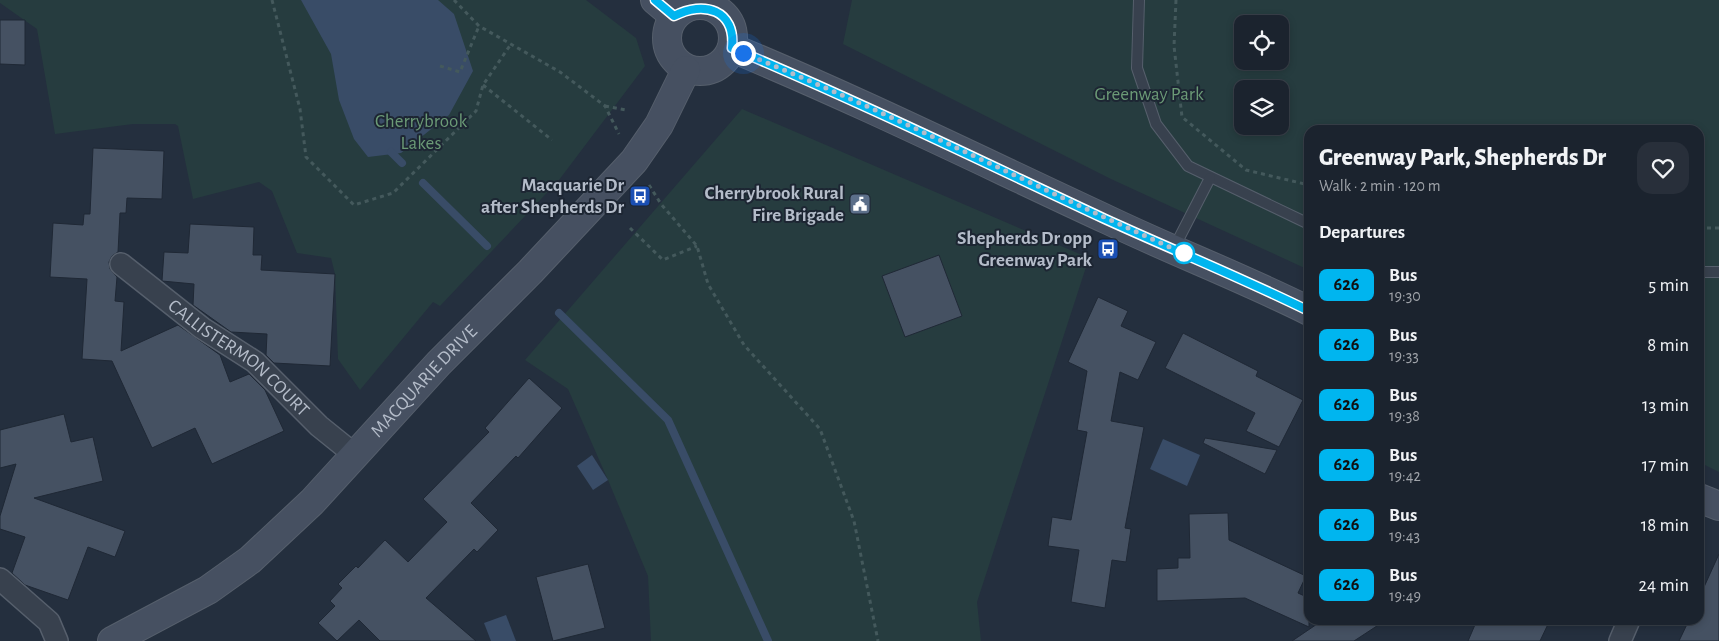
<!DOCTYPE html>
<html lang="en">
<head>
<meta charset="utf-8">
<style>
  :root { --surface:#1b232e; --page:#282f3a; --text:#f1f3f6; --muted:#a0a4aa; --line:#39404a }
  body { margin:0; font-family:"Alegreya Sans",sans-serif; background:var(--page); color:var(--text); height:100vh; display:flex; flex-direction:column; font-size:19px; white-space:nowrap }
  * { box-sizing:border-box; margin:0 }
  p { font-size:16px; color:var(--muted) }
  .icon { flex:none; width:28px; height:28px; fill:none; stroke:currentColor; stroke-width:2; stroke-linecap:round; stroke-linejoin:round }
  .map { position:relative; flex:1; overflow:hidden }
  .details { position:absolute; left:1304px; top:125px; width:400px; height:500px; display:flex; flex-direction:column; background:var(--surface); border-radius:15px; box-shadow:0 2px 8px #0003,0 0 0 1px var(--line) }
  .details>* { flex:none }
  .badge { padding:0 10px; border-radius:8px; font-size:18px; line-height:32px }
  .tools { position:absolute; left:1234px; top:15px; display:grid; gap:10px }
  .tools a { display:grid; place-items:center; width:55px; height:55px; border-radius:10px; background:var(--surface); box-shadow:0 2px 8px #0003,0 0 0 1px var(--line); font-size:25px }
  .you { position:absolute; width:25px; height:25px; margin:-12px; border:4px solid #fff; border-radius:50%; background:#1a73e8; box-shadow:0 0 0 8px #1a73e833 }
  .map>.badge { position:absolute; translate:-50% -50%; box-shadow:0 0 0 2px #fff }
  h2 { padding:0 15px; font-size:19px; line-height:45px }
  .round { display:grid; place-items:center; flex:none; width:52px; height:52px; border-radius:15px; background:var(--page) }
  .overview { display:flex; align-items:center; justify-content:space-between; height:85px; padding:0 15px }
  h1 { font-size:24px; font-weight:800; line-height:38px }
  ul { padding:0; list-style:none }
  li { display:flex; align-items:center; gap:15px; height:60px; padding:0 15px }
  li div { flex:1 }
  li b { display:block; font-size:19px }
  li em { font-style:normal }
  li .badge { min-width:55px; font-weight:700; text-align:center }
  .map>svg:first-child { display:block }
  .green { fill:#263c3f; fill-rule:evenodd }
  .water { fill:#394c67 }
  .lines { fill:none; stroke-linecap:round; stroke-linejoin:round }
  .stream { stroke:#394c67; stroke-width:8 }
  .building { fill:#455162; stroke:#1f2835 }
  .service-casing { stroke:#565f6c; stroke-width:12 }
  .minor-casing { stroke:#565f6c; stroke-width:24 }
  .secondary-casing { stroke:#565f6c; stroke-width:30 }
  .path { stroke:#44595c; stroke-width:3; stroke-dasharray:4 4; stroke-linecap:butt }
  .service { stroke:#38414e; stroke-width:10 }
  .minor { stroke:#38414e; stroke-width:21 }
  .secondary { stroke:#465061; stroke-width:28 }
  .line-casing { stroke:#fff; stroke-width:11 }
  .line { stroke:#00b5ef; stroke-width:8 }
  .walk { stroke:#b4bcc9; stroke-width:5; stroke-dasharray:0 9 }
  .stop-dot { fill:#fff; stroke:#00b5ef; stroke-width:2.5 }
  .labels { text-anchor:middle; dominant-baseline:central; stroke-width:4; stroke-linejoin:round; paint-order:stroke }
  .park-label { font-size:19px; fill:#6b9a76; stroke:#1d2633 }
  .poi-label { font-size:19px; font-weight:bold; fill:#b4bcc9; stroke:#1d2633; text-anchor:end }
  .street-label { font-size:19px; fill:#b4bcc9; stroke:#1d2633 }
</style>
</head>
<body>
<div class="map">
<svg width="1719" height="641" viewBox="0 0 1719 641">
  <rect width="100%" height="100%" fill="#242f3e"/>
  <!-- green -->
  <g class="green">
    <polygon points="0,0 586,0 636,38 645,66 559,180 440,306 433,302 360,390 338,359 335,274 331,258 297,253 272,191 259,182 193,199 178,126 175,124 133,124 55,134 37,29 0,3"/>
    <path d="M 852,0 L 1719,0 L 1719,472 L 1699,462 L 1699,130 L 1309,130 L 1309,270 L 1111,179 L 843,44 ZM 1242,24 L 1280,24 L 1280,61 L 1242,61 ZM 1242,89 L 1280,89 L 1280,126 L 1242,126 Z"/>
    <polygon points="742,109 1089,258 977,602 981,641 651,641 648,576 608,480 568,389 525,360"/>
  </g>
  <!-- water -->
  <g class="water">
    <polygon points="301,0 438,0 454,14 473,71 449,115 401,153 368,157 354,139 339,100 331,54"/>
    <polygon points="1163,439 1200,455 1187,486 1150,469"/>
    <polygon points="592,455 608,480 593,490 577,466"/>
    <polygon points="506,615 516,641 491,641 484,623"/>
  </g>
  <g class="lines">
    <!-- stream -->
    <g class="stream">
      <polyline points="391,152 402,163"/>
      <polyline points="423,183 487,246"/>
      <polyline points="559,313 668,420 768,641"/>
    </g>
  </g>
  <!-- building -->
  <g class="building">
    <polygon points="0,20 25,20 25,65 0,64"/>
    <polygon points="93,148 164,151 162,199 127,198 126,213 120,213 118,252 112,256 109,262 110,269 117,277 115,301 124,302 121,351 178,325 220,355 230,382 249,374 265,390 284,431 212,464 195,428 152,448 112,361 82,359 87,279 50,277 53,223 83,225 84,214 90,214"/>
    <polygon points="190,224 254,227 253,255 262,255 261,270 335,274 330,366 274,363 266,355 267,334 231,332 193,305 194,284 162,281 164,252 188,253"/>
    <polygon points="939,255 962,316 905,337 882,276"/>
    <polygon points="1098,297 1128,311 1121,326 1156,342 1138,380 1120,372 1111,421 1144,427 1125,528 1131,529 1126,562 1112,560 1105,608 1071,602 1079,550 1048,546 1052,517 1071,520 1087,432 1077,430 1087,371 1068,362"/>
    <polygon points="1183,333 1258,371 1256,376 1303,400 1279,447 1246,431 1255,413 1165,368"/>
    <polygon points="529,378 562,408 518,458 516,456 471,503 498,530 477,552 474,549 426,598 476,641 380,641 359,620 337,641 318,623 335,606 330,601 342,588 338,584 356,566 358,568 385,540 408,562 447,522 423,499 489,432 485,428"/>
    <polygon points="64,414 71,442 93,437 103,481 34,498 125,531 115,557 88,547 68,600 25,585 12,573 25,537 0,529 0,516 16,464 0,468 0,430"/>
    <polygon points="1205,438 1277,450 1265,474 1203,443"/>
    <polygon points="1228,513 1229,540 1306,576 1298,593 1309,598 1309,627 1245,598 1157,601 1157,569 1178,568 1178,558 1190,558 1189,514"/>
    <polygon points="1719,554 1719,641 1679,641 1689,620 1699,620 1699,598"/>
    <polygon points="588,564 605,628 553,641 536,577"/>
    <polygon points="1323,620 1386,620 1354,641 1292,641"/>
    <polygon points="1477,620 1550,620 1540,641 1468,641"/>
  </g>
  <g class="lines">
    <!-- service casing -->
    <g class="service-casing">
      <g id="service">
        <polyline points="1139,0 1137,68 1156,124 1188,166 1309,224"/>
        <polyline points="1174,248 1210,178"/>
        <polyline points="1699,272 1719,272"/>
      </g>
    </g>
    <!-- minor casing -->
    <g class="minor-casing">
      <g id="minor">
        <path id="s1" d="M 121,264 L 202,328 L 255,362 L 319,426 L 355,455"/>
        <polyline points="0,579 49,622 57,641"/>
        <polyline points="1620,641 1629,620"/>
      </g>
    </g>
    <!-- secondary casing -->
    <g class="secondary-casing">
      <g id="secondary">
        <polyline points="655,0 674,16"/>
        <circle cx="700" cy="38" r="33"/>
        <path d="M 732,48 C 860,101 983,162 1108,220 C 1175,252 1243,278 1309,311"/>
        <polyline points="1699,498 1719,506"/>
        <path id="s2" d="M 112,641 L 208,590 L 250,560 L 312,502 L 439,363 L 530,272 L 634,161 L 659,125 L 686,70"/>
      </g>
    </g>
    <!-- path -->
    <g class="path">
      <polyline points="272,0 300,109 306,157 354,205 393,193 476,111 483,85 511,44"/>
      <polyline points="454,0 479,26 560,72 605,106 619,134"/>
      <polyline points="1176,0 1174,46 1182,117 1246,170 1309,185"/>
      <polyline points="440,66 460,72 479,26"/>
      <polyline points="483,85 552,140"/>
      <polyline points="605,106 626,110"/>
      <polyline points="649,185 661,204 697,246 708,284 744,345 820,429 854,521 878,641"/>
      <polyline points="630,228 663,260 697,246"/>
      <polyline points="1699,228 1719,228"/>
    </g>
    <!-- service -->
    <use href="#service" class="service"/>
    <!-- minor -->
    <use href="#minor" class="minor"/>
    <!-- secondary -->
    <use href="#secondary" class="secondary"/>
  </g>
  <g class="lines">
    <!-- line casing -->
    <g class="line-casing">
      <path id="line" d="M 655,0 L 674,16 C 704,0 736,10 732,48 C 858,101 981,161 1105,219 C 1173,250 1242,278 1309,311"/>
    </g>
    <!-- line -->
    <use href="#line" class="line"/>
    <!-- walk -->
    <path class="walk" d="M 743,53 C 894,114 1040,190 1190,256 L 1184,253"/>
  </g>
  <!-- icons -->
  <defs>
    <g id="bus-square" transform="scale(1.125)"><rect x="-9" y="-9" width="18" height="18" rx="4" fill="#1a4fb4" stroke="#1d2633"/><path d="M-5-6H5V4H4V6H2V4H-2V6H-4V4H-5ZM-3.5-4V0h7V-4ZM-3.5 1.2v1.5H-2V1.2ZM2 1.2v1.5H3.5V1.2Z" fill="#fff"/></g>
    <g id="civic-square" transform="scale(1.125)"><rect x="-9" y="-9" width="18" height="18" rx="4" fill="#5c6f8a" stroke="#1d2633"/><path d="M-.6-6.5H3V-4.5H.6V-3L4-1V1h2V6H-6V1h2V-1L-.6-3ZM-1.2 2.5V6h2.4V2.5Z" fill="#fff"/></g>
  </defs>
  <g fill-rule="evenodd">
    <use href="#bus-square" x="640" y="196"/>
    <use href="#civic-square" x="860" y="204"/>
    <use href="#bus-square" x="1108" y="249"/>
  </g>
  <!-- markers -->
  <circle class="stop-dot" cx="1184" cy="253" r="10"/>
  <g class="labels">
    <!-- park labels -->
    <g class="park-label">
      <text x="1149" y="94">Greenway Park</text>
      <text x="421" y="121">Cherrybrook<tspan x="421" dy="22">Lakes</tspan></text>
    </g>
    <!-- poi labels -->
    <g class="poi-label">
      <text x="624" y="185">Macquarie Dr<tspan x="624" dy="22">after Shepherds Dr</tspan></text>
      <text x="844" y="193">Cherrybrook Rural<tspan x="844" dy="22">Fire Brigade</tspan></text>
      <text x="1092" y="238">Shepherds Dr opp<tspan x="1092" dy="22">Greenway Park</tspan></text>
    </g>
    <!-- street labels -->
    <g class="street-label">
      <text stroke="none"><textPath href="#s1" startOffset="151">CALLISTERMON COURT</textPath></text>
      <text stroke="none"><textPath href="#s2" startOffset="410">MACQUARIE DRIVE</textPath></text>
    </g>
  </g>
</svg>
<div class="tools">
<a><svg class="icon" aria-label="locate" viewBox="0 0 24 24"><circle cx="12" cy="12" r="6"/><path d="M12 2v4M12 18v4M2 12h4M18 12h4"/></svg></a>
<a><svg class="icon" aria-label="layers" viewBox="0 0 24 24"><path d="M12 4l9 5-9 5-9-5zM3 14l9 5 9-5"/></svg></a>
</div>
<div class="you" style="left:743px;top:53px"></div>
<section class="details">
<div class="overview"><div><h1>Greenway Park, Shepherds Dr</h1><p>Walk · 2 min · 120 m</p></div><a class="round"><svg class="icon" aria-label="heart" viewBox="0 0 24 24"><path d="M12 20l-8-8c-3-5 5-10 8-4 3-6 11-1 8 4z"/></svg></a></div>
<h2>Departures</h2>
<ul>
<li><span class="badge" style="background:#00b5ef;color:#111">626</span><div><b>Bus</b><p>19:30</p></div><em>5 min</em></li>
<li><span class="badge" style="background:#00b5ef;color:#111">626</span><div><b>Bus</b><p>19:33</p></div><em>8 min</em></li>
<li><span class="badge" style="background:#00b5ef;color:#111">626</span><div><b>Bus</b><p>19:38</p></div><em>13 min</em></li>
<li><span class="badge" style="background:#00b5ef;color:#111">626</span><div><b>Bus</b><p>19:42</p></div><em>17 min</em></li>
<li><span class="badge" style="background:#00b5ef;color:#111">626</span><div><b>Bus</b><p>19:43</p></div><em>18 min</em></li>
<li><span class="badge" style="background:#00b5ef;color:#111">626</span><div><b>Bus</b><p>19:49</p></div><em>24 min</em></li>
</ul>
</section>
</div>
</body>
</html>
